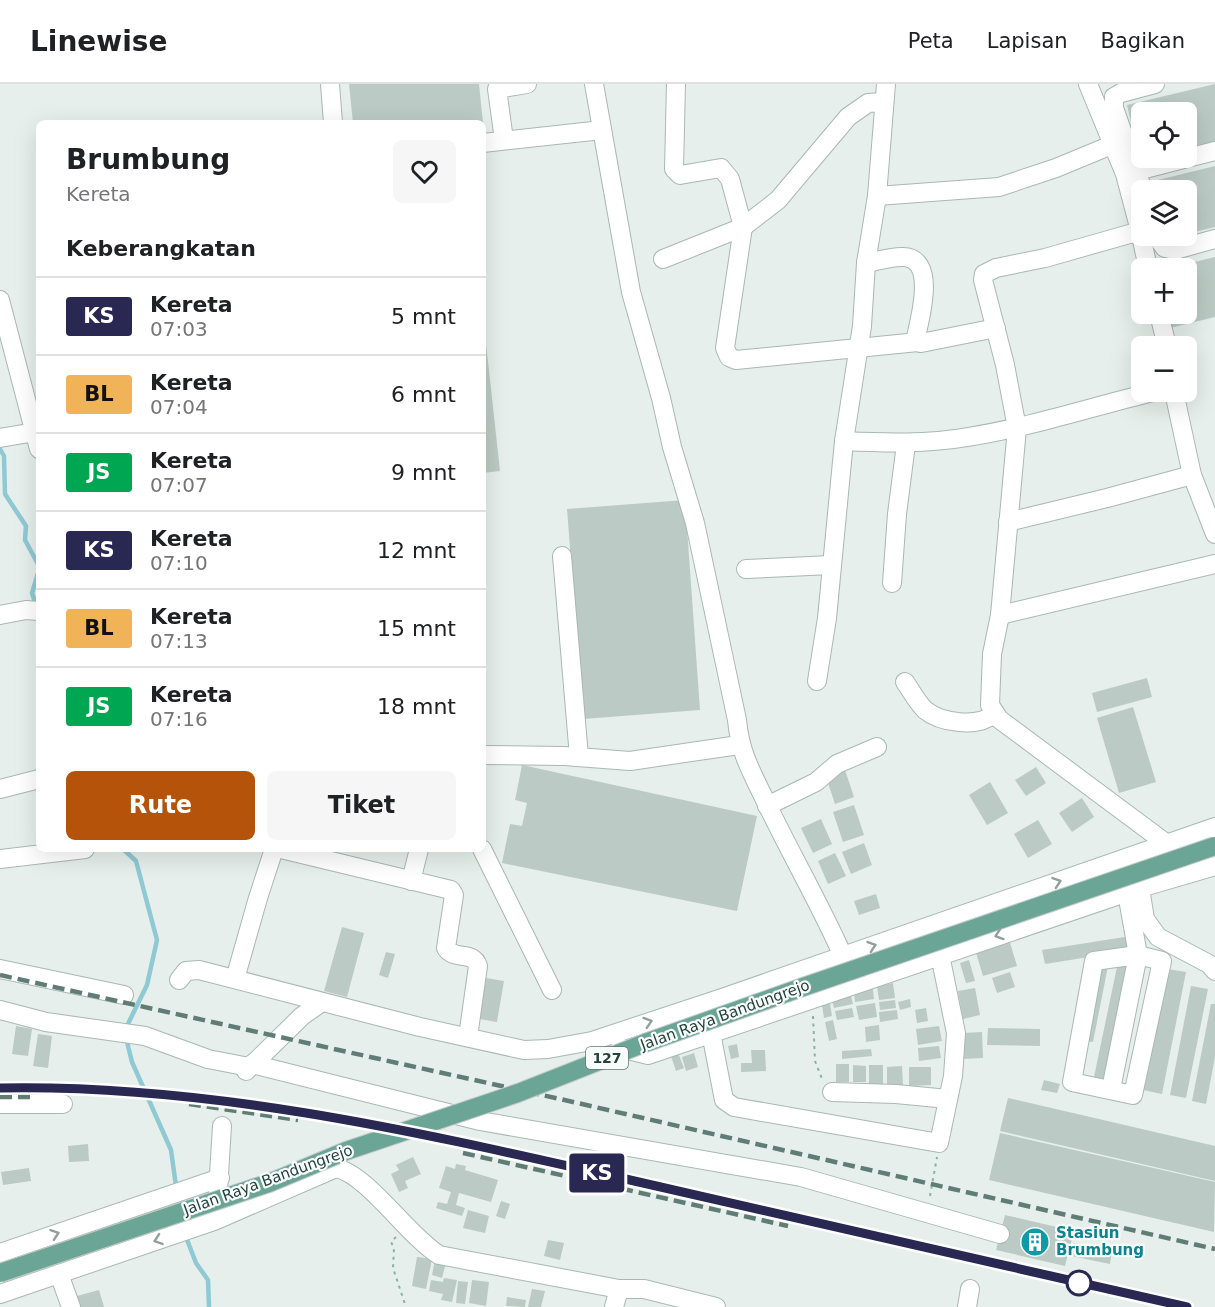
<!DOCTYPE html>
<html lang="id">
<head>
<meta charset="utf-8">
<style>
  :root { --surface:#fff; --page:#f6f6f6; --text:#202124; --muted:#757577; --line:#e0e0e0; --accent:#b45309 }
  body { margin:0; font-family:"DejaVu Sans",sans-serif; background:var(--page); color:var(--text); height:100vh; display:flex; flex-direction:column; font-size:22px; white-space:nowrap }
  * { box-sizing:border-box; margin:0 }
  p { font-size:20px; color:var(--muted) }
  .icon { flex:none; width:33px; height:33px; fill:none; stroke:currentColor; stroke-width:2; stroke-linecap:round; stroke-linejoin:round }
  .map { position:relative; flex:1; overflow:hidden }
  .panel { position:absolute; left:36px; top:36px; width:450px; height:732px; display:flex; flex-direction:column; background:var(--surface); border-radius:9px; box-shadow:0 6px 24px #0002 }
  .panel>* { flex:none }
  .badge { padding:0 12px; border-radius:4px; font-size:21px; line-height:39px }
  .fabs { position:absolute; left:1131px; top:18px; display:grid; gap:12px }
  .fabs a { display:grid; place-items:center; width:66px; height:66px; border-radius:9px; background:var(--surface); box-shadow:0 6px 24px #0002; font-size:30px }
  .map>.badge { position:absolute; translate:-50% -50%; box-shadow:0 0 0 3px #fff }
  h2 { padding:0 30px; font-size:22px; line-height:54px }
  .round { display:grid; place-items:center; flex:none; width:63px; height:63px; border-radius:9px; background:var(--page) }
  .overview { display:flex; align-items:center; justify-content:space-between; height:102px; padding:0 30px }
  h1 { font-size:28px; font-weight:800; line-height:45px }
  .button { display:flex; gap:12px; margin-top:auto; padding:12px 30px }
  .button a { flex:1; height:69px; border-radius:9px; background:var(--accent); color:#fff; font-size:24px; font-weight:800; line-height:69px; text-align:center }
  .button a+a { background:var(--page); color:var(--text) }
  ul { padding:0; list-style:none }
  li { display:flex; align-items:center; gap:18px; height:78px; padding:0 30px; border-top:2px solid var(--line) }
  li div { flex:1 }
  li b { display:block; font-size:22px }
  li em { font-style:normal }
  li .badge { min-width:66px; font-weight:700; text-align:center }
  header { display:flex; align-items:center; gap:36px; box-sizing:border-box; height:84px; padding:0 30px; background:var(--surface); border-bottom:2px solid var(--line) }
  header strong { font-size:28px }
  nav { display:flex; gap:33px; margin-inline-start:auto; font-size:21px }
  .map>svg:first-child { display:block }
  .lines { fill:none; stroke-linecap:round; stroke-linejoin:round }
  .stream { stroke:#8ec9d4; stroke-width:4.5 }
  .building { fill:#bbcac4 }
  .minor-casing { stroke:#a8b8b2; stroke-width:20 }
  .path { stroke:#86b3a5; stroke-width:2; stroke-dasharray:3 4.5; stroke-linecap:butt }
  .minor { stroke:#fff; stroke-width:18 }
  .rail { stroke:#5f7d75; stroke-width:4.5; stroke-dasharray:12 6; stroke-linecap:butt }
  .major-bridge-casing { stroke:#c2cac8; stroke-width:20; stroke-linecap:butt }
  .major-bridge { stroke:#6aa596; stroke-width:18 }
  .oneway { stroke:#92a09c }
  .line-casing { stroke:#fff; stroke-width:14 }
  .line { stroke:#292853; stroke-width:9 }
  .stop-dot { fill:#fff; stroke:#292853; stroke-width:3 }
  .labels { text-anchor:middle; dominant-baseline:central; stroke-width:4.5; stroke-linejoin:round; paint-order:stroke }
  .shield { fill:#f7fbf9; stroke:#637a73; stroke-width:1.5 }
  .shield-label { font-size:14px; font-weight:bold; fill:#24423a }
  .street-label { font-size:15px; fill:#24423a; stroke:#f7fbf9 }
  .culture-label { font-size:15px; font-weight:bold; fill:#0d838f; stroke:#f7fbf9; text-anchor:start }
</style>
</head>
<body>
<header>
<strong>Linewise</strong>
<nav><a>Peta</a><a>Lapisan</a><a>Bagikan</a></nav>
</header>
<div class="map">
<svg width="1215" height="1223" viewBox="0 0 1215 1223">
  <rect width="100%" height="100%" fill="#e6efeb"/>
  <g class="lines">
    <!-- stream -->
    <g class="stream">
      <polyline points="0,365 4,372 5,410 26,442 25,456 39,482"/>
      <polyline points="36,521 32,509 39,486"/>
      <polyline points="123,765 136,777 157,856 147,901 125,946"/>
      <polyline points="126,954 132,978 171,1066 176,1102"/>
      <polyline points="186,1153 196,1179 208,1196 209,1223"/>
    </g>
  </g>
  <!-- building -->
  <g class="building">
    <polygon points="349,0 479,0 483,39 353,39"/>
    <polygon points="1215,0 1215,59 1186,66 1186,28 1142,28 1142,74 1152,74 1141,79 1127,21"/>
    <polygon points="1215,82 1215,143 1186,150 1186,106 1156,106 1154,97"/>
    <polygon points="1215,173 1215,233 1170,244 1166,230 1186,230 1186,184 1170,184"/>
    <polygon points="483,232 500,387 483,389"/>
    <polygon points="685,416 700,626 583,635 567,425"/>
    <polygon points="1147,594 1152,613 1097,628 1092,609"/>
    <polygon points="1133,623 1156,698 1119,709 1097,634"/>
    <polygon points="522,681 757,732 737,827 502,779 510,740 522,742 527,719 515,716"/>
    <polygon points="844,683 854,713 835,720 825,690"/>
    <polygon points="1036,683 1046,699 1026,712 1015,696"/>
    <polygon points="990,698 1008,729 987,741 969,711"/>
    <polygon points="1082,714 1094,733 1072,748 1059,729"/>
    <polygon points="854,721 864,751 843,758 833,728"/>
    <polygon points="821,735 832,760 813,769 801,744"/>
    <polygon points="1038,736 1052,760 1028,774 1014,750"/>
    <polygon points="864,759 872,781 851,790 842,768"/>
    <polygon points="835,769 846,792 828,800 818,777"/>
    <polygon points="876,810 880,824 859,831 854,817"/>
    <polygon points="342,843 364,849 347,913 324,907"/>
    <polygon points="1008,852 1017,882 983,892 974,862"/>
    <polygon points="1131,852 1133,866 1045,880 1042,866"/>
    <polygon points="386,868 395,870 388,894 379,891"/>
    <polygon points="969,876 975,897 966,899 960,879"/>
    <polygon points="1118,878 1134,882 1111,996 1094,993"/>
    <polygon points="1100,881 1108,882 1093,958 1085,957"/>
    <polygon points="1167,885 1186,888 1162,1010 1143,1006"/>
    <polygon points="1010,888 1015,903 997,909 992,894"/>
    <polygon points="486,894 504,897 497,938 479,935"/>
    <polygon points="893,899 895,914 879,916 877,902"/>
    <polygon points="1191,902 1208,905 1186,1014 1170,1011"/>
    <polygon points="975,904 980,931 963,935 958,907"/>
    <polygon points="873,905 874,915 855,918 854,908"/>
    <polygon points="850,908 853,920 834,924 831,912"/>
    <polygon points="829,914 832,932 824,934 821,915"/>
    <polygon points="910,915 911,923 900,926 898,918"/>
    <polygon points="895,916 896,924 880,926 879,918"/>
    <polygon points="875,919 877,933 859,936 856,922"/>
    <polygon points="1211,920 1215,920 1215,973 1206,1020 1192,1017"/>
    <polygon points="852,924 854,933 837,936 835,927"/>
    <polygon points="926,924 928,937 917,939 915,926"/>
    <polygon points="897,926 898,935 880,938 879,928"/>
    <polygon points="833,936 837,955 829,957 825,938"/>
    <polygon points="879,941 880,956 866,958 865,943"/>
    <polygon points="16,942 32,945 28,972 12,970"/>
    <polygon points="939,942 942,957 918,961 916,945"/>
    <polygon points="988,944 1040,945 1040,962 987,961"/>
    <polygon points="982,948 983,974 963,975 962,949"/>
    <polygon points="38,950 52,952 48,984 33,982"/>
    <polygon points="737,960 739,973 731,975 728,962"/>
    <polygon points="939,962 941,974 919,977 918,964"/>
    <polygon points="871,965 872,972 842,975 842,967"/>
    <polygon points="751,966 765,966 766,987 741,988 741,979 752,979"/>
    <polygon points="678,969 684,984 676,987 671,972"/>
    <polygon points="694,969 698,983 686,987 682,973"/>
    <rect x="836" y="980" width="13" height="18"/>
    <polygon points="853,981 866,982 866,998 853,998"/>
    <rect x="869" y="981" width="14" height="20"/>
    <polygon points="902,982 903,1001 887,1002 887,983"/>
    <polygon points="909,983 931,983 931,1001 909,1002"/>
    <polygon points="1044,996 1060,1000 1057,1009 1041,1006"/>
    <polygon points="1008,1014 1215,1062 1215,1097 1000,1047"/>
    <polygon points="1000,1049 1215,1098 1214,1148 989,1096"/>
    <polygon points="88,1060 89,1077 69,1078 68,1062"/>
    <polygon points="413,1073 421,1090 405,1097 408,1104 399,1108 391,1090 399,1086 396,1081"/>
    <polygon points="456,1080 466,1082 465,1086 498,1096 491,1118 459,1109 456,1121 465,1124 462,1132 436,1124 438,1118 447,1120 451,1108 439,1104 446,1082 455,1085"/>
    <polygon points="29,1084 31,1097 3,1101 1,1088"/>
    <polygon points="501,1117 510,1120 505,1135 496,1132"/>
    <polygon points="468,1126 489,1132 485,1149 463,1144"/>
    <polygon points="1005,1131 1074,1147 1065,1182 996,1166"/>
    <polygon points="548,1156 564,1159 560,1176 544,1172"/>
    <polygon points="1074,1159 1112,1167 1110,1180 1071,1172"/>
    <polygon points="417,1173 432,1175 426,1205 412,1202"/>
    <polygon points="435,1176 446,1179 442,1194 432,1191"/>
    <polygon points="444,1194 457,1196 452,1218 441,1216 443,1210 429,1207 431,1196 443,1198"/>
    <polygon points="472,1196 489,1198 486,1222 469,1219"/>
    <polygon points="458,1197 468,1198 465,1220 456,1219"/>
    <polygon points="532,1205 545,1207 541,1223 528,1223"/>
    <polygon points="99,1206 104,1223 80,1223 77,1212"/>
    <polygon points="507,1213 526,1216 525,1223 506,1222"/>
  </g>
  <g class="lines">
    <!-- minor casing -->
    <g class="minor-casing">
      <g id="minor">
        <polyline points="330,0 333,39"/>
        <path d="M 594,0 L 631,208 L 661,314 L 672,363 L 695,439 L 737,636 C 740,668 750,685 764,714 C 789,767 819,818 843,872"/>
        <polyline points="676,0 674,85 680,91 721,84 730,95 743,143 725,264 729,273 736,276 918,258"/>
        <polyline points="1088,0 1125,90 1140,147"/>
        <polyline points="504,56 497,5 527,0"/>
        <polyline points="483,59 602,46"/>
        <polyline points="1137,87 1215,67"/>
        <polyline points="1143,106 1114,24 1114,13 1121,9 1155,0"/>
        <polyline points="877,112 999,103 1056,84 1114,60"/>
        <polyline points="1156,152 1165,164 1175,166 1215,155"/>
        <polyline points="663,175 743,143 778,116 848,33 868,19 884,18"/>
        <path d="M 866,179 C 878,177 892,172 904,173 C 937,175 920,234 916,253 L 921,259 L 996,244"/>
        <polyline points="1148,184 1140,147 1045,174 996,184 984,190 983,196 1005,281 1017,344 1000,531 992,570 990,621 999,635 1167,760"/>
        <polyline points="0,216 39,365"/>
        <polyline points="1159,230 1167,262"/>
        <polyline points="1174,308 1192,391 1215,450"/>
        <polyline points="0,354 35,348"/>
        <path d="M 844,357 C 886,359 927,360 968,353 C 1031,343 1091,323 1153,308"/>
        <polyline points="1008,438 1107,414 1192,391"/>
        <polyline points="562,472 579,673"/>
        <polyline points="746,485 831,481"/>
        <polyline points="892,499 897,430 906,360"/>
        <polyline points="0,531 26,526 39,527"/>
        <polyline points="1000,531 1215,480"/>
        <polyline points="817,597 827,534 844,357 862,242 866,179 877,112 886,0"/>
        <path d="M 905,598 C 912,608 917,618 925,626 C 941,639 978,644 994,630"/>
        <polyline points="483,671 564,672 630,677 739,661"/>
        <polyline points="0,705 39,695"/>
        <polyline points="767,722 816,698 837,680 877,663"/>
        <path d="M 281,765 L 451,806 L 454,811 L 446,864 C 454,877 473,866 478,882 L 468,953"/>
        <polyline points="482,765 552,906"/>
        <polyline points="0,775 85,765"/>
        <polyline points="411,797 419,765"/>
        <polyline points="1140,804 1145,835 1158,853 1209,880 1215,887"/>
        <polygon points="1138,871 1162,877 1133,1011 1072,998 1094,877"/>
        <polyline points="0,885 124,911"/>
        <polyline points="235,895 258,814 274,765"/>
        <polyline points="179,896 186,887 199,886 420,943 524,966 548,965 592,957 722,914 1215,743"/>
        <polyline points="0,926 46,938 145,952 208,975 249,983"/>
        <polyline points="711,949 724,1016 734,1023 939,1059 953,992 956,949 940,871"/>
        <polyline points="620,964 648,971 1140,804 1215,782"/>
        <polyline points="252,980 480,1037 801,1093 1000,1150"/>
        <polyline points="246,987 302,932 322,918"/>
        <polyline points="1111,1005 1138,871 1127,809"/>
        <polyline points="832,1008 896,1010 948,1015"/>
        <polyline points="0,1020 63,1020"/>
        <polyline points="218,1106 222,1042"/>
        <polyline points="0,1169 220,1094"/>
        <polyline points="59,1190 71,1223"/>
        <path d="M 0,1210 L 214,1137 L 336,1084 C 367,1090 409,1153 439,1171 L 619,1205 L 644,1205 L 716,1223"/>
        <polyline points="614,1223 619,1205"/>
        <polyline points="967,1223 970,1205"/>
      </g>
    </g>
    <!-- path -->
    <g class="path">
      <polyline points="813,932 815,977 822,995"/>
      <polyline points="930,1112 937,1073"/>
      <polyline points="396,1153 391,1158 394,1164 393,1184 406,1223"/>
    </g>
    <!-- minor -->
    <use href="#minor" class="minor"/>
    <!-- rail -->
    <g class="rail">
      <polyline points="0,891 560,1015 1215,1165"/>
      <path d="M 0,1004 C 213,1000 417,1048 624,1095 C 811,1138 999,1181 1187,1223"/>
      <polyline points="0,1013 33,1013"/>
      <polyline points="189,1020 298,1036"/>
      <polyline points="463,1069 788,1142"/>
    </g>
    <!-- major-bridge casing -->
    <g class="major-bridge-casing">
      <polyline id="major-bridge" points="0,1189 269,1099 346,1067 518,1009 645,959 803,903 1215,762"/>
    </g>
    <!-- major-bridge -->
    <use href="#major-bridge" class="major-bridge"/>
  </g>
  <!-- one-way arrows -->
  <defs><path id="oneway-chevron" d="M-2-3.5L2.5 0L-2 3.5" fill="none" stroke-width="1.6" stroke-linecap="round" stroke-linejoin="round" transform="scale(1.5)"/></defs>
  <g class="oneway">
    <use href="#oneway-chevron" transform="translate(1057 798) rotate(-19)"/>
    <use href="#oneway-chevron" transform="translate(999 851) rotate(162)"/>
    <use href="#oneway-chevron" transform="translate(872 862) rotate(-19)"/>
    <use href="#oneway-chevron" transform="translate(648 938) rotate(-18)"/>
    <use href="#oneway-chevron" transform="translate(55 1150) rotate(-19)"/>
    <use href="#oneway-chevron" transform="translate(158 1156) rotate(161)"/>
  </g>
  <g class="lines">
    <!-- line casing -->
    <g class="line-casing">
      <path id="line" d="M 0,1004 C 214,1000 422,1049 630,1096 C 815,1139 1001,1181 1187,1223"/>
    </g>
    <!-- line -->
    <use href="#line" class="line"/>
  </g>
  <!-- icons -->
  <defs>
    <g id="building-disc" transform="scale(1.5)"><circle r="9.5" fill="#0f9aa8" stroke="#f7fbf9"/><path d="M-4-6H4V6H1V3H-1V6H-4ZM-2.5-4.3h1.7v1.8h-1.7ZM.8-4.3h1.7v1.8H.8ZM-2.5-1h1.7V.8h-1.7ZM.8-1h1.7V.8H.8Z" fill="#fff"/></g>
  </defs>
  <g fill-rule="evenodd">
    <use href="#building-disc" x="1035" y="1158"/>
  </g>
  <!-- markers -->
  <circle class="stop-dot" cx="1079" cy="1199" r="12"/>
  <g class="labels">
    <!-- shield labels -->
    <rect class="shield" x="586" y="963" width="42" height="22" rx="4.5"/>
    <g class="shield-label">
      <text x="607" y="974">127</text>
    </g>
    <!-- street labels -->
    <g class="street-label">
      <text transform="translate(725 931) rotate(-20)">Jalan Raya Bandungrejo</text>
      <text transform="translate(268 1096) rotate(-20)">Jalan Raya Bandungrejo</text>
    </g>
    <!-- culture labels -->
    <g class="culture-label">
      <text x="1056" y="1149">Stasiun<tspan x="1056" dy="17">Brumbung</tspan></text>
    </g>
  </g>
</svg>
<div class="fabs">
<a><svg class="icon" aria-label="locate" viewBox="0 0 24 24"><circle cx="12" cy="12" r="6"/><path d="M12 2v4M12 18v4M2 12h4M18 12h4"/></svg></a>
<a><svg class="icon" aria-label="layers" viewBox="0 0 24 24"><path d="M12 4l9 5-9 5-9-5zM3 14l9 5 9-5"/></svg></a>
<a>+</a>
<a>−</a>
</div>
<b class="badge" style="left:597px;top:1089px;background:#292853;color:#fff">KS</b>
<section class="panel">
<div class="overview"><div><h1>Brumbung</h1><p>Kereta</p></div><a class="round"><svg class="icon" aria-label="heart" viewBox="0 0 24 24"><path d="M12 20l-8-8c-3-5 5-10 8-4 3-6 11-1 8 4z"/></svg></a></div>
<h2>Keberangkatan</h2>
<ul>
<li><span class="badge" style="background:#292853;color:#fff">KS</span><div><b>Kereta</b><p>07:03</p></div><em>5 mnt</em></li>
<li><span class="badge" style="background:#f0b357;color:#111">BL</span><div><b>Kereta</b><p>07:04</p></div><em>6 mnt</em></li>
<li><span class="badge" style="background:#00a651;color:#fff">JS</span><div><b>Kereta</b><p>07:07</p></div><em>9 mnt</em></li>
<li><span class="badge" style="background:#292853;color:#fff">KS</span><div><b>Kereta</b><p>07:10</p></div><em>12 mnt</em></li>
<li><span class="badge" style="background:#f0b357;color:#111">BL</span><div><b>Kereta</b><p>07:13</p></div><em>15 mnt</em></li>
<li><span class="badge" style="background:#00a651;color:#fff">JS</span><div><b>Kereta</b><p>07:16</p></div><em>18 mnt</em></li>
</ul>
<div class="button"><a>Rute</a><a>Tiket</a></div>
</section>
</div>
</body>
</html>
